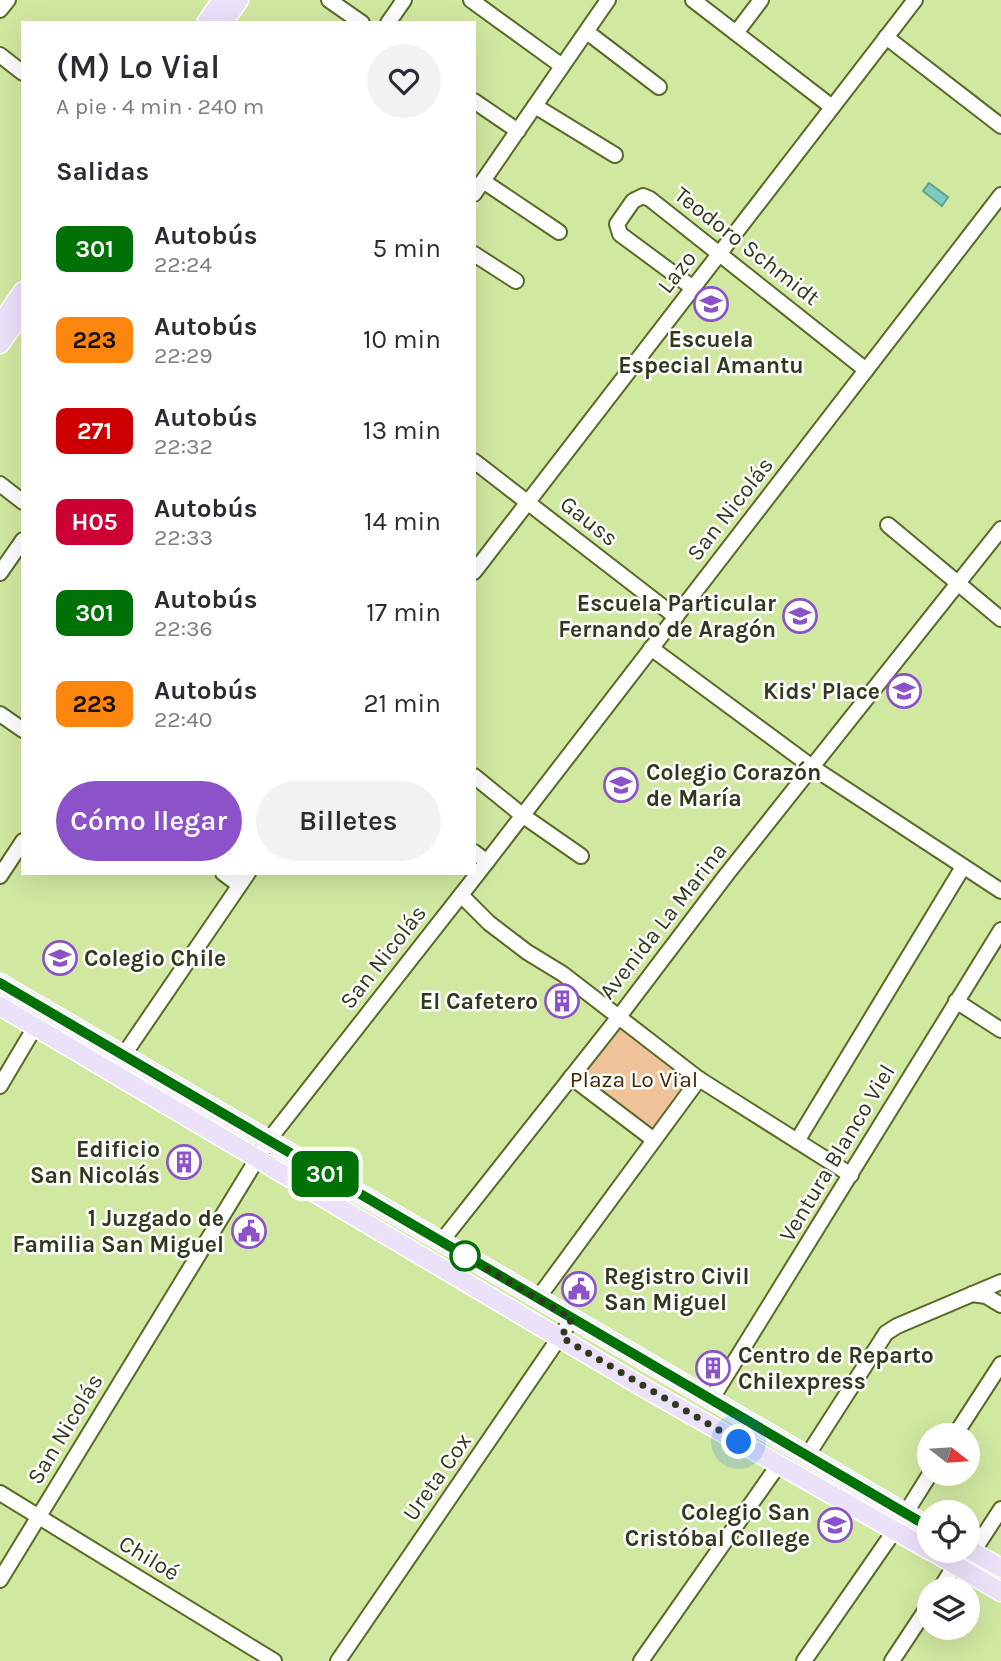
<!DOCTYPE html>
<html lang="es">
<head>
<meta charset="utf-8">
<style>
  :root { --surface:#fff; --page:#f2f2f3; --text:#2b2b33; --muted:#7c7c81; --accent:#8b52c9 }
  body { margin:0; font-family:Karla,sans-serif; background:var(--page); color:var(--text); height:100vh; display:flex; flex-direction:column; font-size:26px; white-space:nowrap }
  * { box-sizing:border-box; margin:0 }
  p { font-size:23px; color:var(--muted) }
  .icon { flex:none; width:38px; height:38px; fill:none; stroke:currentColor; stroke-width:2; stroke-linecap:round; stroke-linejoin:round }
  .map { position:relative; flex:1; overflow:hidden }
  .sheet { position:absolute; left:21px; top:21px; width:455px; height:854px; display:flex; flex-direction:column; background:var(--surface); border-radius:0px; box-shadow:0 7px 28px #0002 }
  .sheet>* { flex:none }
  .badge { padding:0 14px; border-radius:10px; font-size:24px; line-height:46px }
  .needle { width:46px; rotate:107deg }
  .controls { position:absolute; left:917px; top:1423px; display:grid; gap:14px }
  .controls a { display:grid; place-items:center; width:63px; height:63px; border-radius:50%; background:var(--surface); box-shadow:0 7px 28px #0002; font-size:35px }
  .you { position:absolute; width:35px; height:35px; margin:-18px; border:5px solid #fff; border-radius:50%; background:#1a73e8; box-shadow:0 0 0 10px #1a73e833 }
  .map>.badge { position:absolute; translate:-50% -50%; box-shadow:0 0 0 4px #fff }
  h2 { padding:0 35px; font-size:26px; line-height:63px }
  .round { display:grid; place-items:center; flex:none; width:74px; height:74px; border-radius:37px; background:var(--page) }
  .summary { display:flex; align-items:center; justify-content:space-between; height:119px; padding:0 35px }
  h1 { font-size:33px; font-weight:600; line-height:52px }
  .primary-button { display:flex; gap:14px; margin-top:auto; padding:14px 35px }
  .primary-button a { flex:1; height:80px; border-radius:42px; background:var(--accent); color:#fff; font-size:28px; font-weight:600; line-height:80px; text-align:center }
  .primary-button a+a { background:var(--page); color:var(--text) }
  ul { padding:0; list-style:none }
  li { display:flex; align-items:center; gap:21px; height:91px; padding:0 35px }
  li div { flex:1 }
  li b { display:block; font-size:26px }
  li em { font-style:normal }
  li .badge { min-width:77px; font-weight:700; text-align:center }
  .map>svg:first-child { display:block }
  .green { fill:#efc29a }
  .water { fill:#7accbf; stroke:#64a08e; stroke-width:2 }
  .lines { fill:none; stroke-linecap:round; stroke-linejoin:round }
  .minor-casing { stroke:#586a26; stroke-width:18 }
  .major-casing { stroke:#fff; stroke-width:21 }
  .minor { stroke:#fff; stroke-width:14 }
  .major { stroke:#ebe2fa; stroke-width:18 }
  .line-casing { stroke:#fff; stroke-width:16 }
  .line { stroke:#007106; stroke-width:10 }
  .walk { stroke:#30391c; stroke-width:7; stroke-dasharray:0 12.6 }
  .stop-dot { fill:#fff; stroke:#007106; stroke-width:3.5 }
  .labels { text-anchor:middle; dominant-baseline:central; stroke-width:5; stroke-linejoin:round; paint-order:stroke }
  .street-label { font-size:23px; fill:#30391c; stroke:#fefefe }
  .poi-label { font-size:23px; font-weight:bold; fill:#30391c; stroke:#fefefe; text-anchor:end }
  .park-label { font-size:23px; fill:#452501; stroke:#fefefe }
</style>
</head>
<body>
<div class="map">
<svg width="1001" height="1661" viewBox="0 0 1001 1661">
  <rect width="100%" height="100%" fill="#d1e8a1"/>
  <!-- green -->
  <polygon class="green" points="617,1026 690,1081 651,1133 578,1078"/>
  <!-- water -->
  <polygon class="water" points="929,183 948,197 942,206 923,191"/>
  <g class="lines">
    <!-- minor casing -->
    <g class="minor-casing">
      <g id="minor">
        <polyline points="329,0 362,23"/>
        <polyline points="471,0 562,66"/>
        <polyline points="693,0 832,107"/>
        <polyline points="0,10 8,0"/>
        <polyline points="388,23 404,0"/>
        <polyline points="587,32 659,87"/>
        <polyline points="736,33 761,0"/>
        <polyline points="886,37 1001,126"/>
        <polyline points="0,55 23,73"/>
        <polyline points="474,101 518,131"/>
        <polyline points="535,106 615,155"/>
        <polyline points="483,181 559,232"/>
        <polyline points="474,194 608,0"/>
        <polyline points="474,254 516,281"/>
        <polyline points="693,288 620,234 617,224 633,201 643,196 650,199 866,370"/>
        <polyline points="474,461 676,617"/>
        <polyline points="0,484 23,502"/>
        <polyline points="888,525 1001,619"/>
        <polyline points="474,572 915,0"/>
        <polyline points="0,573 23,540"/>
        <polyline points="651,648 812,767 1001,891"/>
        <polyline points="0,714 23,730"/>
        <polyline points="474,776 522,815 581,856"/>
        <polyline points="474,852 487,862"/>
        <polyline points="223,873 239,885"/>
        <polyline points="0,876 23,841"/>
        <polyline points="461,895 489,923 527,952 563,974 699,1079 851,1175"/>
        <polyline points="956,1001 1001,1030"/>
        <polyline points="123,1056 248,873"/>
        <polyline points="571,1077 654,1140"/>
        <polyline points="0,1086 35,1027"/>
        <polyline points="797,1141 963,867"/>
        <polyline points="441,1242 618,1018 727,874 1001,529"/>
        <polyline points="972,1294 986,1296 1001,1305"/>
        <polyline points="538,1298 699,1079"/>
        <polyline points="711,1400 1001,930"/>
        <polyline points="955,1435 1001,1364"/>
        <polyline points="807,1456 886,1333 897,1326 1001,1282"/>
        <polyline points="0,1493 274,1661"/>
        <polyline points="973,1552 1001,1509"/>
        <polyline points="0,1580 268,1141 479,872 1001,195"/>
        <polyline points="940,1589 955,1565"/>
        <polyline points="338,1661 572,1319"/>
        <polyline points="641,1661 779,1464"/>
        <polyline points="804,1661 895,1530 930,1474"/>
        <polyline points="892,1661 929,1605"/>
      </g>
    </g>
    <!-- major casing -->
    <g class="major-casing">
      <g id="major">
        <polyline points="206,23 222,0"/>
        <polyline points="223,23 239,0"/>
        <polyline points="3,320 23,291"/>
        <polyline points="0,344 23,311"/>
        <polyline points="0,983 929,1527"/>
        <polyline points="0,1006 646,1389 929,1550"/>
        <polyline points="968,1549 1001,1568"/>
        <polyline points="930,1550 1001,1592"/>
      </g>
    </g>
    <!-- minor -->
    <use href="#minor" class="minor"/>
    <!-- major -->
    <use href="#major" class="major"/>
  </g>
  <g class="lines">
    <!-- line casing -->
    <g class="line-casing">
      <polyline id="line" points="0,983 929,1527"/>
    </g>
    <!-- line -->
    <use href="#line" class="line"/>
    <!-- walk -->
    <polyline class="walk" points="465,1256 460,1253 572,1319 561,1337 739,1442"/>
  </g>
  <!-- icons -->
  <defs>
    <g id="school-ring" transform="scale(1.75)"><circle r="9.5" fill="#fefefe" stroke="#8b52c9" stroke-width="1.5"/><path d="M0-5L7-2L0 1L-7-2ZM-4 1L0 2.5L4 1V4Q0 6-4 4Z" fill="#8b52c9"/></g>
    <g id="building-ring" transform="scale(1.75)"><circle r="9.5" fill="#fefefe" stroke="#8b52c9" stroke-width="1.5"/><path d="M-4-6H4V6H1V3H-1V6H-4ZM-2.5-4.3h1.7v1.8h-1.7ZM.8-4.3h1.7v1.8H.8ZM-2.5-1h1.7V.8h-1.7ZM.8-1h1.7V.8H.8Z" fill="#8b52c9"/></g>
    <g id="civic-ring" transform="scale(1.75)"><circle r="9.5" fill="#fefefe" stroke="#8b52c9" stroke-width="1.5"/><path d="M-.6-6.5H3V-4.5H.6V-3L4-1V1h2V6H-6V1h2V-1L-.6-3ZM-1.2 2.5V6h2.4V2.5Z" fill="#8b52c9"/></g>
  </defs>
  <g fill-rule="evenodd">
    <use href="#school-ring" x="711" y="304"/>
    <use href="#school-ring" x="800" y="616"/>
    <use href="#school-ring" x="904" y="691"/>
    <use href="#school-ring" x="621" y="785"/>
    <use href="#school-ring" x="60" y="958"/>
    <use href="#building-ring" x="562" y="1001"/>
    <use href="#building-ring" x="184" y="1162"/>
    <use href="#civic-ring" x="249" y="1231"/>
    <use href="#civic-ring" x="579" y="1289"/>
    <use href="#building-ring" x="713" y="1368"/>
    <use href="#school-ring" x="835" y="1525"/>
  </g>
  <!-- markers -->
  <circle class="stop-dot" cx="465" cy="1256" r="14"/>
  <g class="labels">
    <!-- street labels -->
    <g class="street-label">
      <text transform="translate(747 246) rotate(38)">Teodoro Schmidt</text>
      <text transform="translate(677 272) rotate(-52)">Lazo</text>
      <text transform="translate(730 509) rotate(-52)">San Nicolás</text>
      <text transform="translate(589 521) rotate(38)">Gauss</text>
      <text transform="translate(663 921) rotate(-52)">Avenida La Marina</text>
      <text transform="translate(383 957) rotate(-52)">San Nicolás</text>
      <text transform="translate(837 1153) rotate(-59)">Ventura Blanco Viel</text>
      <text transform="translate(65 1429) rotate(-59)">San Nicolás</text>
      <text transform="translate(437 1477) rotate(-55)">Ureta Cox</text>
      <text transform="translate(149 1558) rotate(31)">Chiloé</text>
    </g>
    <!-- poi labels -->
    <g class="poi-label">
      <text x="711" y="339" text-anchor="middle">Escuela<tspan x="711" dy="26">Especial Amantu</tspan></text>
      <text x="776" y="603">Escuela Particular<tspan x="776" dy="26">Fernando de Aragón</tspan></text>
      <text x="880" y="691">Kids' Place</text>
      <text x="646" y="772" text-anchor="start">Colegio Corazón<tspan x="646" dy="26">de María</tspan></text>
      <text x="84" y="958" text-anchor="start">Colegio Chile</text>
      <text x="538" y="1001">El Cafetero</text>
      <text x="160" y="1149">Edificio<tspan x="160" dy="26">San Nicolás</tspan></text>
      <text x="224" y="1218">1 Juzgado de<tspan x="224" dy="26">Familia San Miguel</tspan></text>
      <text x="604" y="1276" text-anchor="start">Registro Civil<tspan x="604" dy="26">San Miguel</tspan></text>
      <text x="738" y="1355" text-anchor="start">Centro de Reparto<tspan x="738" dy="26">Chilexpress</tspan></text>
      <text x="810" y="1512">Colegio San<tspan x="810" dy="26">Cristóbal College</tspan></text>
    </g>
    <!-- park labels -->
    <g class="park-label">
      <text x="634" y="1079">Plaza Lo Vial</text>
    </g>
  </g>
</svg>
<div class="controls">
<a><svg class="needle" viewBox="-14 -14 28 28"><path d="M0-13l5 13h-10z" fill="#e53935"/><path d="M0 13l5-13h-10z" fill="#7c7c81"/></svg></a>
<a><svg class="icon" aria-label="locate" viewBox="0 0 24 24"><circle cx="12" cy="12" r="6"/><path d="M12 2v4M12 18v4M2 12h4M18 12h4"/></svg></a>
<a><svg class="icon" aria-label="layers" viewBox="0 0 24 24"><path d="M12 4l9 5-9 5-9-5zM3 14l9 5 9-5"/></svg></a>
</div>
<div class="you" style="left:739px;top:1442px"></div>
<b class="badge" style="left:325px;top:1174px;background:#007106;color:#fff">301</b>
<section class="sheet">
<div class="summary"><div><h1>(M) Lo Vial</h1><p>A pie · 4 min · 240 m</p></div><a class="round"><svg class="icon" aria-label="heart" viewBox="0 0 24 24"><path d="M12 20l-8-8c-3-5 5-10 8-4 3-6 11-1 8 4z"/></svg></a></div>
<h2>Salidas</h2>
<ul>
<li><span class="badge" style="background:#007106;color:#fff">301</span><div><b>Autobús</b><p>22:24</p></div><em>5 min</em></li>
<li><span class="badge" style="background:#fc850d;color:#111">223</span><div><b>Autobús</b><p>22:29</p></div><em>10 min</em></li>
<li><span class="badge" style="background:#c00;color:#fff">271</span><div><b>Autobús</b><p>22:32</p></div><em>13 min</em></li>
<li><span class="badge" style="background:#c03;color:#fff">H05</span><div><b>Autobús</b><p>22:33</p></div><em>14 min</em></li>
<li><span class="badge" style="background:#007106;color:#fff">301</span><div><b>Autobús</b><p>22:36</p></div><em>17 min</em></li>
<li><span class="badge" style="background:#fc850d;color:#111">223</span><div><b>Autobús</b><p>22:40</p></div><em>21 min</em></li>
</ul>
<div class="primary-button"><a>Cómo llegar</a><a>Billetes</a></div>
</section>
</div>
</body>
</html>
